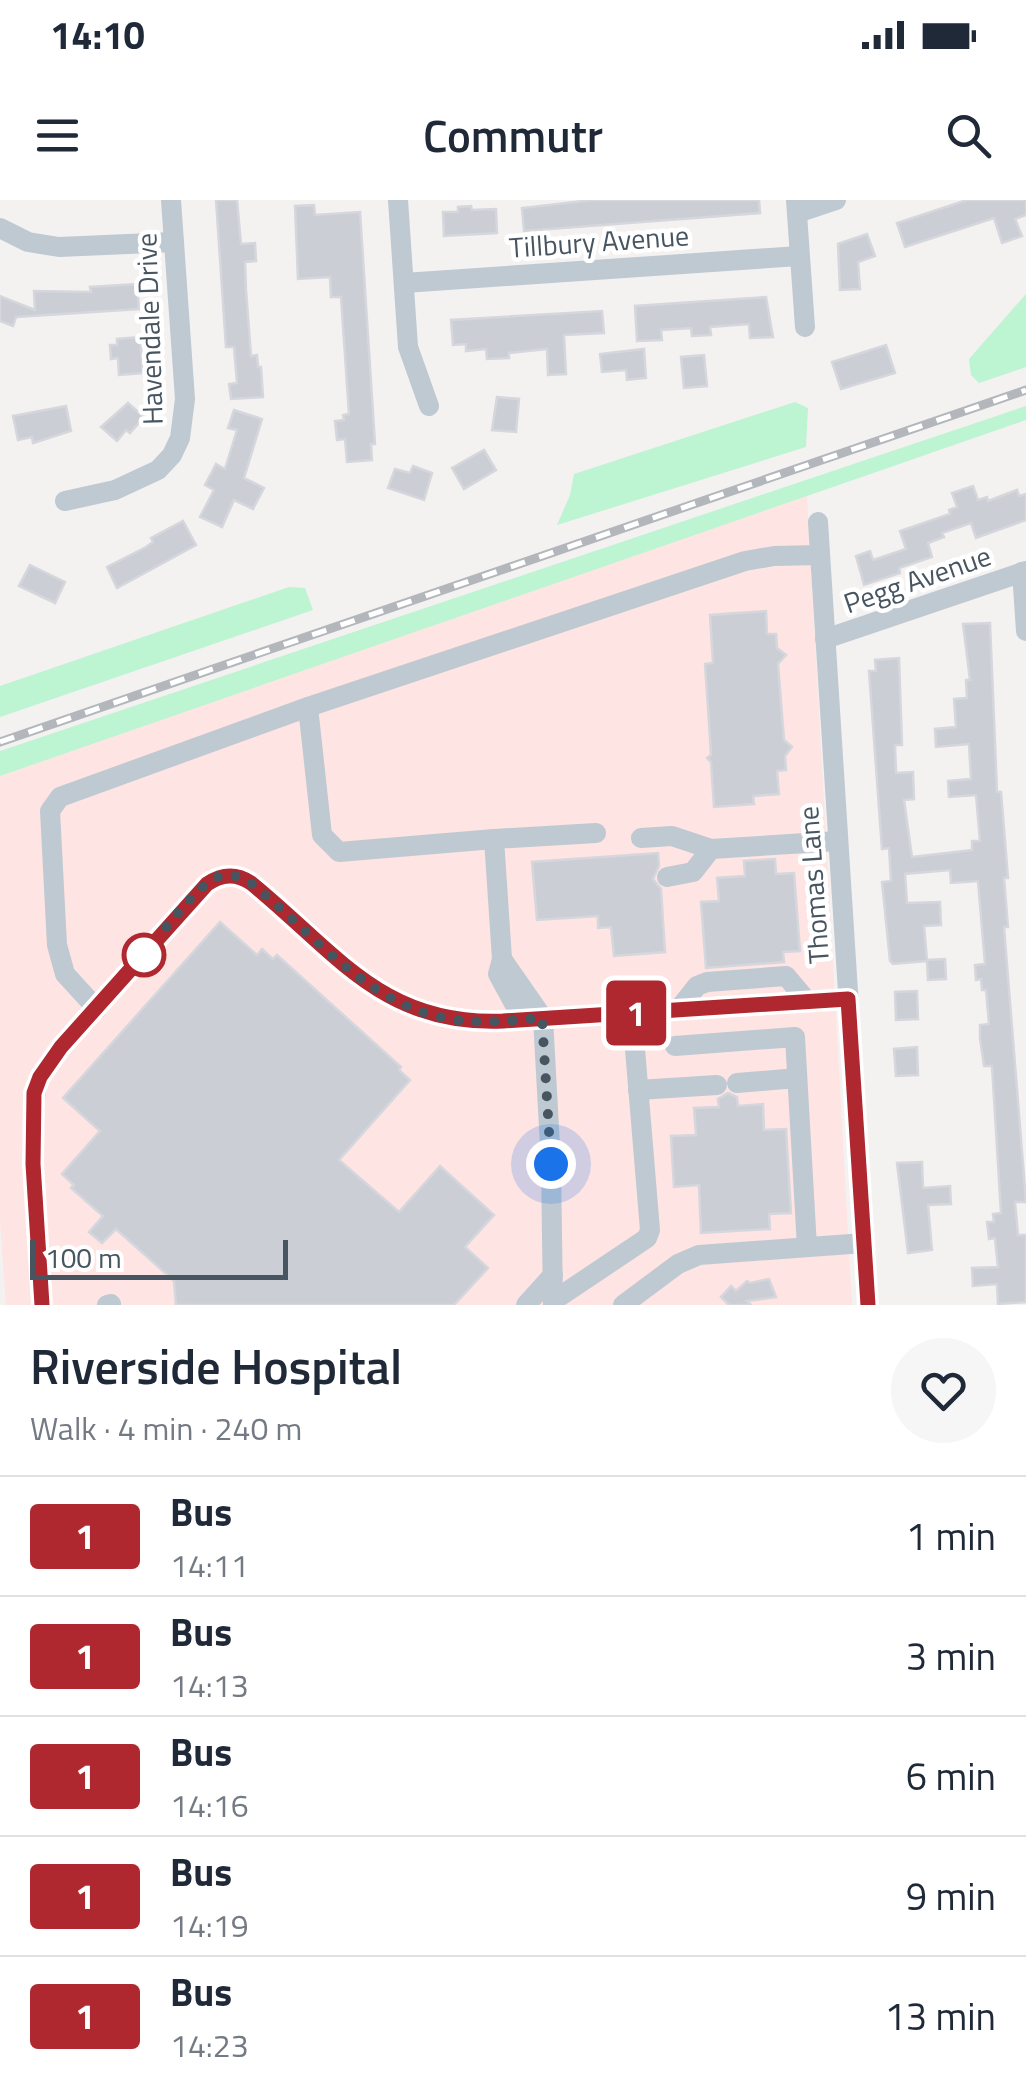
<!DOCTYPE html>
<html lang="en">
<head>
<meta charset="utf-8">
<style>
  :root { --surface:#fff; --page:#f6f6f7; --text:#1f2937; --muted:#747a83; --line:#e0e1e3 }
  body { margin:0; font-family:"Titillium Web",sans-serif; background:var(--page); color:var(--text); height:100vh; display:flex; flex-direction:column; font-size:38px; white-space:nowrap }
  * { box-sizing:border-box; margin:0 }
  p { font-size:32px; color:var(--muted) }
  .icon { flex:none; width:55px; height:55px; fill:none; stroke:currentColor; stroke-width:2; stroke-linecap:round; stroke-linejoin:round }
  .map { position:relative; height:1105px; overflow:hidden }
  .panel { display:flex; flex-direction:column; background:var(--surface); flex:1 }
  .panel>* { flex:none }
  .badge { padding:0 20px; border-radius:8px; font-size:35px; line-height:65px }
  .scale { position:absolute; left:30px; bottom:25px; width:258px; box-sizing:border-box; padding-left:10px; border:5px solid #475561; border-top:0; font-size:28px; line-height:35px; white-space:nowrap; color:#475561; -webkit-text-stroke:8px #fff; paint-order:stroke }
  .you { position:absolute; width:50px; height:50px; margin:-25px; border:8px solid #fff; border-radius:50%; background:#1a73e8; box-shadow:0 0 0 15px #1a73e833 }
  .map>.badge { position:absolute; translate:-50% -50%; box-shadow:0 0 0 5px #fff }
  .round { display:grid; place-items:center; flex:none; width:105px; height:105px; border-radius:52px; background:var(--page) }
  .headline { display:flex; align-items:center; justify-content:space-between; height:170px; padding:0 30px }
  h1 { font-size:48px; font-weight:600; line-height:75px }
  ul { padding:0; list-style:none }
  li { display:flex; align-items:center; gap:30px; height:120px; padding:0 30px; border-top:2px solid var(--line) }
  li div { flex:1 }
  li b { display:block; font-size:38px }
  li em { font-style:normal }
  li .badge { min-width:110px; font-weight:700; text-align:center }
  .status { display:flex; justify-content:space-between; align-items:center; height:70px; padding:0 50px; background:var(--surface); direction:ltr }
  .status svg { height:28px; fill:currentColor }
  header { display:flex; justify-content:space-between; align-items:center; height:130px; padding:0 30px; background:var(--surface); font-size:45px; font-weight:600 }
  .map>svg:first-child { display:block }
  .medical { fill:#fee4e2 }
  .green { fill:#bdf4d2 }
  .building { fill:#cbced4; stroke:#d5d7dd; stroke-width:2.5 }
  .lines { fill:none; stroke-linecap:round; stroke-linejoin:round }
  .minor { stroke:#bec9d2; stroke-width:20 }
  .rail-casing { stroke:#b3b7bc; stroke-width:9 }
  .rail { stroke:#fff; stroke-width:5; stroke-dasharray:15; stroke-linecap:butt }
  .line-casing { stroke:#fff; stroke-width:22 }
  .line { stroke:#af272f; stroke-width:15 }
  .walk { stroke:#475561; stroke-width:10; stroke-dasharray:0 18 }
  .stop-dot { fill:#fff; stroke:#af272f; stroke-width:5 }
  .labels { text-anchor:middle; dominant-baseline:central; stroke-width:9; stroke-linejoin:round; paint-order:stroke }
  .street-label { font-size:28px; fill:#475561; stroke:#fff }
</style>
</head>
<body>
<div class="status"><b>14:10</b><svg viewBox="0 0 49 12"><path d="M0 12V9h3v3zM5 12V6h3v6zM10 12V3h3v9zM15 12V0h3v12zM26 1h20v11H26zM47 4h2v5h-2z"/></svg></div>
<header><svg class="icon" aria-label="menu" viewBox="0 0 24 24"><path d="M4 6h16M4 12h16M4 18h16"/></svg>Commutr<svg class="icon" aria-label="search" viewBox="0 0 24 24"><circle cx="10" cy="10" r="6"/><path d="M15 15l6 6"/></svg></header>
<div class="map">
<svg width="1026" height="1105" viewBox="0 0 1026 1105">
  <rect width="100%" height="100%" fill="#f4f1f1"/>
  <!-- medical -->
  <polygon class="medical" points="807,296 852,1105 6,1105 0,1022 0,576"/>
  <!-- green -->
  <g class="green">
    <polygon points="1026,94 1026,167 979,183 971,175 969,159"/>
    <polygon points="795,202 808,208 806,247 557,325 570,295 574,274"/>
    <polygon points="1026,206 1026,220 0,576 0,551"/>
    <polygon points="289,387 305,388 313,410 0,517 0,486"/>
  </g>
  <!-- building -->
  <g class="building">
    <polygon points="216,0 237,0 241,44 255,43 256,61 245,62 246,90 251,156 257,155 258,167 261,167 263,197 231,199 229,184 237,183 234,147 226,147"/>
    <polygon points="592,0 759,0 760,13 524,31 522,8"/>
    <polygon points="967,0 1026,0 1026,15 1015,19 1022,36 1002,43 994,18 905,47 897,23"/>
    <polygon points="314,5 315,15 360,12 375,244 371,244 372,260 347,262 345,239 337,240 335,221 344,220 343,215 349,214 341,97 331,97 330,77 298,79 295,6"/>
    <polygon points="471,6 472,10 496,9 497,33 444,36 443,12 458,12 458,7"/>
    <polygon points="867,34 875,56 858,62 860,89 840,90 838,44"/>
    <polygon points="137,84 139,109 16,117 13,126 0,121 0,96 35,110 34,91 91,92 90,87"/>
    <polygon points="766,97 773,137 750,138 749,124 710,127 711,135 692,136 691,128 661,130 662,140 637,141 635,106"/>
    <polygon points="602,111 604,133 564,135 566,174 548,175 547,149 509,153 509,158 487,159 486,149 466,151 466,144 453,145 451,120"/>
    <polygon points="140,137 143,173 119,175 118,158 111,159 110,145 117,145 117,139"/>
    <polygon points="886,145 895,173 841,189 832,162"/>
    <polygon points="644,149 646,178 627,180 626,170 602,172 600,154"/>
    <polygon points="704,155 707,186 684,188 681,157"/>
    <polygon points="497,197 519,199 516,232 492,230"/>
    <polygon points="128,203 144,217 130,233 126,230 117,241 101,227"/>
    <polygon points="66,206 71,231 33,243 32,237 18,240 13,216"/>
    <polygon points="234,210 262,219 244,278 264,288 253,309 234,300 222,327 200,317 214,290 205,285 216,264 225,269 237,230 228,228"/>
    <polygon points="484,250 496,270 464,289 452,268"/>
    <polygon points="413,266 432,273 424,300 388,288 395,269 410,273"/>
    <polygon points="973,286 978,300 987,297 988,301 1017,290 1019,296 1026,294 1026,320 976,338 971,323 942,333 944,337 928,343 932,357 899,368 900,373 864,385 856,356 870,351 873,360 906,349 900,331 950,314 949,310 957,307 952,293"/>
    <polygon points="183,321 196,345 117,388 107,367 146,347 153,342 151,338"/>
    <polygon points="30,365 65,382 55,403 19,386"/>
    <polygon points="766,411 767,434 776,434 777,448 786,455 778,464 784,540 792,547 785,556 786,570 777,571 779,594 753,596 754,604 714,607 711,562 707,558 711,555 710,538 705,464 713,463 710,415"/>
    <polygon points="990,423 997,592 1001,592 1008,678 1004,678 1008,727 1004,727 1026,1002 1015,1002 1018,1035 1026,1035 1026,1102 998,1104 997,1084 973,1086 972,1068 998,1067 995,1038 989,1039 987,1022 994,1022 993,1014 1001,1013 992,866 984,866 980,838 980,825 989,824 986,790 982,790 981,779 976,780 975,765 985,764 978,681 951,683 950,670 905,674 907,703 940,702 941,725 924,726 927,760 945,759 946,779 928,780 927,761 893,764 890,761 882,682 891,681 889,648 882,649 869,471 876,471 875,460 899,458 902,545 895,545 896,573 913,572 914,599 904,600 912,657 972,650 972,641 980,641 976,595 949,597 948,581 971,579 969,544 936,547 935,529 956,527 954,499 967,498 966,480 970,480 963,424"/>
    <polygon points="658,653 659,666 653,679 661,689 665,752 614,756 611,727 598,728 598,716 537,720 532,662"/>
    <polygon points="775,659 776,674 794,673 800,751 783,752 784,762 706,768 701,702 719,701 717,678 745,676 744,661"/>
    <polygon points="220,722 257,755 262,749 273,759 277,755 401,867 399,870 410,880 339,960 399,1012 440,966 494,1015 465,1047 488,1068 454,1105 176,1105 174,1081 116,1029 102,1043 89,1032 103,1016 71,988 74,985 62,974 100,931 63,898"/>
    <polygon points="917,791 918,819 896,820 895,792"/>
    <polygon points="917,847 918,875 896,876 894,849"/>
    <polygon points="728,893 737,897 738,906 763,904 764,930 786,929 791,1013 769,1014 770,1029 701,1033 699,985 674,987 671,936 696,935 694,908 719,907 718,899"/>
    <polygon points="922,962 923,988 950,986 951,1004 928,1005 932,1050 908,1053 897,963"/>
    <polygon points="769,1079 776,1097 747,1101 751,1105 729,1105 721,1097 731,1086 736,1091 747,1081 750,1083"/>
  </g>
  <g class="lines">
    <!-- minor -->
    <g class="minor">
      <polyline points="398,0 408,147 429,206"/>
      <polyline points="796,0 805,127"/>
      <polyline points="797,13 836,0"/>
      <polyline points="0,28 28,42 59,47 174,42"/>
      <polyline points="404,83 799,56"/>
      <polyline points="65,301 115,290 158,270 172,255 180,238 185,199 171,0"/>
      <polyline points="818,322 868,1105"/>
      <polyline points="1022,372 1026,431"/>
      <polyline points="825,439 1026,371"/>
      <polyline points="308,507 322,635 339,652 494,639"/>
      <polyline points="641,638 672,636 711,649 838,641"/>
      <polyline points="667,677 693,672 711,649"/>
      <polyline points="502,759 543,818 551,964 553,1105"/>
      <polyline points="97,809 65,774 57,745 50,611 60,597 308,507 745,361 774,356 820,355"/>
      <polyline points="678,810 697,786 707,782 786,776 808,802"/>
      <polyline points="523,820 498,774 502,759 494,639 596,633"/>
      <polyline points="675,846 795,837 807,1047"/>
      <polyline points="737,883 797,878"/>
      <polyline points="638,890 717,885"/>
      <polyline points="553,1101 647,1038 650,1030 632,813"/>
      <path d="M 42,1105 L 33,964 L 33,907 L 39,877 L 61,847 L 202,689 C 215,676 229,673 247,680 C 337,747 376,826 503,821 L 848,799"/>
      <polyline points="107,1105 111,1104"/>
      <polyline points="526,1105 553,1075"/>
      <polyline points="623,1105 678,1064 699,1055 864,1043"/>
    </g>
    <!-- rail casing -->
    <g class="rail-casing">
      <polyline id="rail" points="0,542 1026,190"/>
    </g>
    <!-- rail -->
    <use href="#rail" class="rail"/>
  </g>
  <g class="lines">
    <!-- line casing -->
    <g class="line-casing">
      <path id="line" d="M 42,1105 L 33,964 L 34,893 L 40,877 L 61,847 L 207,684 C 222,674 236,673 251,683 C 336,752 382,826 503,821 L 848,799 L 868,1105"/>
    </g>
    <!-- line -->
    <use href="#line" class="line"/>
    <!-- walk -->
    <path class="walk" d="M 144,755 C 160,736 198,682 221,676 C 232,674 242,677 251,683 C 314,734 371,809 456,820 C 485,824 514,820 542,818 L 551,964"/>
  </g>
  <!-- markers -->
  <circle class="stop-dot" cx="144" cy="755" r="20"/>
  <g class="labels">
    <!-- street labels -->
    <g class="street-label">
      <text transform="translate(599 41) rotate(-4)">Tillbury Avenue</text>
      <text transform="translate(149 129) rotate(-92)">Havendale Drive</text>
      <text transform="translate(917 379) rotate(-19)">Pegg Avenue</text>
      <text transform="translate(813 685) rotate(-94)">Thomas Lane</text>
    </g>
  </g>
</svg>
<div class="scale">100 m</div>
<div class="you" style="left:551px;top:964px"></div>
<b class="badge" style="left:636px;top:813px;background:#af272f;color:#fff">1</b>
</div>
<section class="panel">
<div class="headline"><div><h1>Riverside Hospital</h1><p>Walk · 4 min · 240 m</p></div><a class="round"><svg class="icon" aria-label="heart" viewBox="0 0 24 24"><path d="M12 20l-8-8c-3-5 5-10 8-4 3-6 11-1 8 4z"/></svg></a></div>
<ul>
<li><span class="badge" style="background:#af272f;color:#fff">1</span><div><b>Bus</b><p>14:11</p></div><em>1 min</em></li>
<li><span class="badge" style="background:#af272f;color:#fff">1</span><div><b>Bus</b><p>14:13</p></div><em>3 min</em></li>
<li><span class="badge" style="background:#af272f;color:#fff">1</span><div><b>Bus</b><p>14:16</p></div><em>6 min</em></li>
<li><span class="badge" style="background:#af272f;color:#fff">1</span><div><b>Bus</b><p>14:19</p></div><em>9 min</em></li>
<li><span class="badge" style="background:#af272f;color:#fff">1</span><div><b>Bus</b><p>14:23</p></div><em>13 min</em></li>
</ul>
</section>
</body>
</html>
